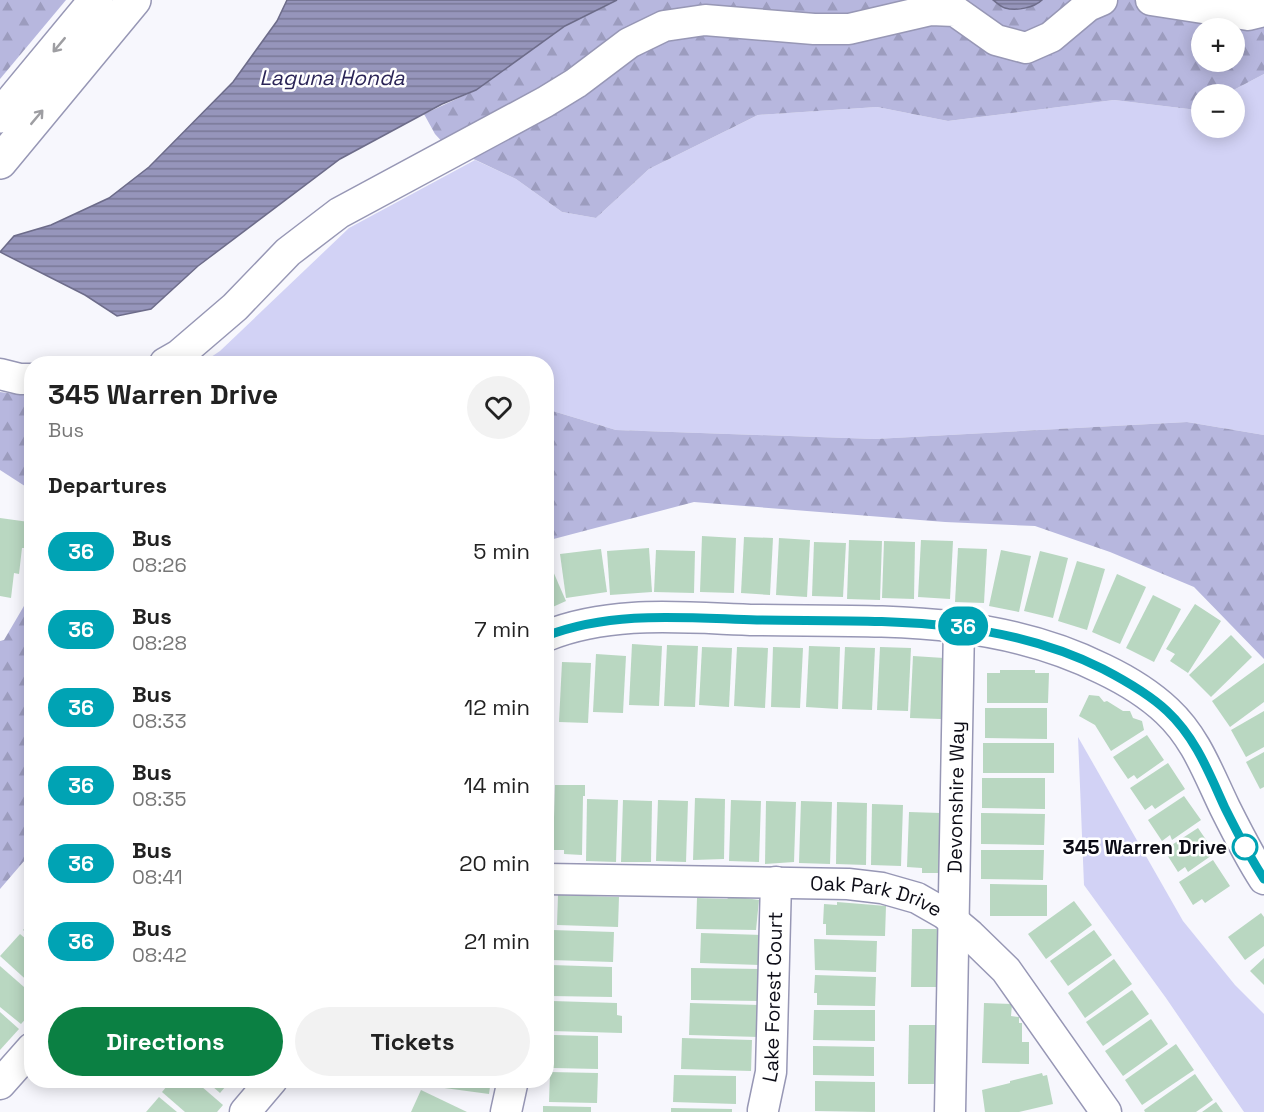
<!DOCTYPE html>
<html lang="en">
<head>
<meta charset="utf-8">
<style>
  :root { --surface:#fff; --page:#f2f2f2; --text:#222; --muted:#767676; --accent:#0b8043 }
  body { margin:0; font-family:"Space Grotesk",sans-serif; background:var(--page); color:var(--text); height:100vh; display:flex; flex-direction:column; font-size:22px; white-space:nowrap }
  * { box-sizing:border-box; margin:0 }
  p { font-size:20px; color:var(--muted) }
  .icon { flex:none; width:33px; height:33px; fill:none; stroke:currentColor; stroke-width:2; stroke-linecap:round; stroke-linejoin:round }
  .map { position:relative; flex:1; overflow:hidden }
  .details { position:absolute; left:24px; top:356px; width:530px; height:732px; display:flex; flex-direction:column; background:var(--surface); border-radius:24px; box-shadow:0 3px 15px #0003 }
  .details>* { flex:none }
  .badge { padding:0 12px; border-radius:20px; font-size:21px; line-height:39px }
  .buttons { position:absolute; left:1191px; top:18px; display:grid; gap:12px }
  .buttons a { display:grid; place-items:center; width:54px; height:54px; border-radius:50%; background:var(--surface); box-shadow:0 3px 15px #0003; font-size:30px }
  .map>.badge { position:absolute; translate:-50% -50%; box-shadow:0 0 0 3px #fff }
  h2 { padding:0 24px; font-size:22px; line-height:54px }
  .round { display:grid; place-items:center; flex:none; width:63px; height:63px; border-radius:32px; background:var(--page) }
  .summary { display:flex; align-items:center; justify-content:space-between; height:102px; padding:0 24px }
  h1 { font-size:28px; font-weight:700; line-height:45px }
  .primary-button { display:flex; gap:12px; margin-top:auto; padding:12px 24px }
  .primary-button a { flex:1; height:69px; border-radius:36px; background:var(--accent); color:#fff; font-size:24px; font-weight:700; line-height:69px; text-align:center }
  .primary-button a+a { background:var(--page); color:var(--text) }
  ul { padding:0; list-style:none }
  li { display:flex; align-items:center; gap:18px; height:78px; padding:0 24px }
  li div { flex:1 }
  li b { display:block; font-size:22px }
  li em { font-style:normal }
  li .badge { min-width:66px; font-weight:700; text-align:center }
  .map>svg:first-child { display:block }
  .green { fill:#d2d2f5 }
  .forest { fill:url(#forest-firs); fill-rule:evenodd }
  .water { fill:url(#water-rules); stroke:#6d6c8a; stroke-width:1.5 }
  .building { fill:#b9d7c1 }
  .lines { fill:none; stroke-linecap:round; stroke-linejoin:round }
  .minor-casing { stroke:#9797b5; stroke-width:33 }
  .major-casing { stroke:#9797b5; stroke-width:36 }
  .minor { stroke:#fff; stroke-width:30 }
  .major { stroke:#fff; stroke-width:33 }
  .oneway { stroke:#9e9ea2 }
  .line-casing { stroke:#fff; stroke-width:14 }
  .line { stroke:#00a3b4; stroke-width:9 }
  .stop-dot { fill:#fff; stroke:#00a3b4; stroke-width:3 }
  .labels { text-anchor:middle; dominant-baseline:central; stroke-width:5; stroke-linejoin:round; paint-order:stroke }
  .street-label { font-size:20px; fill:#0c0c16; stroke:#fff }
  .stop-label { font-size:20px; font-weight:bold; fill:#0c0c16; stroke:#fff; text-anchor:end }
  .water-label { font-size:21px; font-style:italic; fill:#2b2557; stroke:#fff }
</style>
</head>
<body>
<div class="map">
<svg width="1264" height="1112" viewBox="0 0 1264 1112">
  <defs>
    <pattern id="forest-firs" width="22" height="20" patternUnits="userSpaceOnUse" patternTransform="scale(1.5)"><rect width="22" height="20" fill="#b7b7de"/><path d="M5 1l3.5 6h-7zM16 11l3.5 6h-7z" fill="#9c9cbe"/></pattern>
    <pattern id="water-rules" width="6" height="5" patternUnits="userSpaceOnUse" patternTransform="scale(1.5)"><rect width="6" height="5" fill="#9695bb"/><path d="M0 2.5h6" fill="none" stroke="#797897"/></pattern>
  </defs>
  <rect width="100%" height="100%" fill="#f7f7fd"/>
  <!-- green -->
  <g class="green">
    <polygon points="1264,74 1264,435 1187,422 875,439 616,430 546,409 546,363 202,363 220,351 349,228 475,160 516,179 562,212 596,218 649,169 758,115 877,107 948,121 1114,100 1197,110 1201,107 1202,128 1234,128 1234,94 1226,94"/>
    <polygon points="1078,737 1183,921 1235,985 1264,1014 1264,1112 1244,1112 1166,998 1084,885"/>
  </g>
  <!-- forest -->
  <g class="forest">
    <polygon points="0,0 66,0 0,79"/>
    <path d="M 617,0 L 993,0 C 997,3 1001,7 1005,8 C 1016,11 1034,8 1042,0 L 1264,0 L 1264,74 L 1226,94 L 1202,94 L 1201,107 L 1197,110 L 1114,100 L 948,121 L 877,107 L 758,115 L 649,169 L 596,218 L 562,212 L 516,179 L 446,146 L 435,134 L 424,114 L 476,90 L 565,26 ZM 1202,28 L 1234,28 L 1234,62 L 1202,62 Z"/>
    <polygon points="0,392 31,396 31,490 0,470"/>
    <polygon points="546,409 616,430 875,439 1187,422 1264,435 1264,659 1194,587 1110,552 1035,526 945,522 694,502 546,541"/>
    <polygon points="31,594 31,853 0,889 0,641 4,640"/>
  </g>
  <!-- water -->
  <g class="water">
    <polygon points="287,0 617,0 565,26 476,90 442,104 340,159 198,266 151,309 117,316 85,295 0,252 14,236 51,225 109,198 149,167 233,82 277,21"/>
    <path d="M 993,0 L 1042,0 C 1034,8 1016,11 1005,8 C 1001,7 997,3 993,0 Z"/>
  </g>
  <!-- building -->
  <g class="building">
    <polygon points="0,518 29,522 25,548 22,548 19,574 14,573 11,598 0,596"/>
    <polygon points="702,536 736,538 734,593 700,592"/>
    <polygon points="744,537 773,538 770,595 741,593"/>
    <polygon points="779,538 810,540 807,597 776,595"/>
    <polygon points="849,540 882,541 880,600 847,599"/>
    <polygon points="921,540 953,541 950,599 918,597"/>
    <polygon points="884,541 915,542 914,599 882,598"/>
    <polygon points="814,542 846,543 843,597 812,596"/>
    <polygon points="649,548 652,592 610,595 607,551"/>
    <polygon points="958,548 987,549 984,603 955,602"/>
    <polygon points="601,549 607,592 566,598 560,554"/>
    <polygon points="656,550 695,551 694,593 654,592"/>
    <polygon points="1001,550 1031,556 1019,612 989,606"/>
    <polygon points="1040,551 1068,558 1053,618 1024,611"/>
    <polygon points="1077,561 1105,569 1087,630 1058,621"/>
    <polygon points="549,562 566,601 546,610 546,564"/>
    <polygon points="1117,574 1146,587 1120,644 1092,632"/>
    <polygon points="1153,595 1181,609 1154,662 1126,648"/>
    <polygon points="1195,604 1221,621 1188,673 1170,661 1175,654 1166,649"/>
    <polygon points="1231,635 1252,657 1211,697 1189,675"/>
    <polygon points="632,644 662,646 659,706 629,705"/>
    <polygon points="667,645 698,646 695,707 664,706"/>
    <polygon points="809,646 840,647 838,709 806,707"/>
    <polygon points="702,647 732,648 729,707 699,705"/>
    <polygon points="737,647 768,648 765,708 734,706"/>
    <polygon points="773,647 803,648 800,708 771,707"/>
    <polygon points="845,647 875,648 872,710 842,709"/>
    <polygon points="880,647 911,648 908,711 877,710"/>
    <polygon points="596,654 626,656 623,713 593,712"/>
    <polygon points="913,656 944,658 941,719 910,718"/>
    <polygon points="562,662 591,663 588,723 559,722"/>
    <polygon points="1264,663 1264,702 1230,727 1212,701"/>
    <polygon points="1000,670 1035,670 1035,673 1049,673 1048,703 987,703 987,673 1000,673"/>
    <polygon points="1089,695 1099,696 1104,702 1107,701 1123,711 1130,711 1133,718 1142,721 1144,730 1111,751 1095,725 1079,716"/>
    <polygon points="985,708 1047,708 1047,739 985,738"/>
    <polygon points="1264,711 1264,747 1246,757 1231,730"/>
    <polygon points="1147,735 1164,760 1137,779 1134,775 1128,779 1113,757"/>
    <rect x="983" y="743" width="71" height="30"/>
    <polygon points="1264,752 1264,787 1260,789 1246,762"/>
    <polygon points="1168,763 1185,789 1155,809 1152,805 1145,810 1130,788"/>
    <polygon points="982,778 1045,778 1045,809 982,808"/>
    <polygon points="555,785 585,785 585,796 583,796 582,855 564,854 564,850 553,850"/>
    <polygon points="1184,796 1201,820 1172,840 1170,835 1162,841 1148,820"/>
    <polygon points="695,798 725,799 724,859 693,860"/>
    <polygon points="587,799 618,800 616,862 586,861"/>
    <polygon points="623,800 652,801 651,862 621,862"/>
    <polygon points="658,800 688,801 686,862 656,861"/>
    <polygon points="731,800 761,801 759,862 729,861"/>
    <polygon points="766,801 796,802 794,862 765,864"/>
    <polygon points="801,801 832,802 830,864 799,863"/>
    <polygon points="837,802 867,803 866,865 836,864"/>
    <polygon points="872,804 903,805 901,866 871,865"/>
    <polygon points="909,812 941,813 939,873 922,873 922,868 907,867"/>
    <polygon points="981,813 1045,814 1044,845 981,844"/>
    <polygon points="1198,828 1215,853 1188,872 1185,867 1178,872 1164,850"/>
    <polygon points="981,850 1044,850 1043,880 981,879"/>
    <polygon points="1213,860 1230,886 1205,903 1202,899 1193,905 1179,882"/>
    <polygon points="990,884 1047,885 1047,916 990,916"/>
    <polygon points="558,895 619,897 618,927 557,925"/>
    <polygon points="731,896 759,900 756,930 696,929 697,898 727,899"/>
    <polygon points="1074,901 1092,925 1046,959 1028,934"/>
    <polygon points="837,902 886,906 885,936 826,935 826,924 823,924 824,904 837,905"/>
    <polygon points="1261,913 1264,917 1264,946 1245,960 1228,937"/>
    <polygon points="32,920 32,937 23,930"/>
    <polygon points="912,929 943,929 942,987 911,987"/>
    <polygon points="552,930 614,932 613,962 551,960"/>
    <polygon points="1094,930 1112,955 1068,986 1050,961"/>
    <polygon points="701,933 762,935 760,965 700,963"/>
    <polygon points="20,934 32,944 32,985 0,956"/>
    <polygon points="814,939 877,941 876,972 815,970"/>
    <polygon points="1264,958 1264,985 1250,971"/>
    <polygon points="1114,959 1132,984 1085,1018 1068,993"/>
    <polygon points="551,965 612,967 612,997 550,996"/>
    <polygon points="0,966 32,994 32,1012 21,1024 0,1007"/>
    <polygon points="691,968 761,969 760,1001 691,1000"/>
    <polygon points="815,975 876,977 875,1006 817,1005 817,993 814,993"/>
    <polygon points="1132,990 1149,1014 1103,1046 1086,1022"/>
    <polygon points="552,1001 617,1003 617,1015 622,1016 622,1033 551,1031"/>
    <polygon points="690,1003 759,1005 759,1037 689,1035"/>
    <polygon points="984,1003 1012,1004 1011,1016 1019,1017 1019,1023 1022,1023 1022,1042 1029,1042 1029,1064 982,1063"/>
    <polygon points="814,1010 875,1010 875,1041 813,1040"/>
    <polygon points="0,1012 19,1029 0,1050"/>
    <polygon points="1151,1019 1168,1044 1123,1076 1105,1051"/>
    <polygon points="909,1025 941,1025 940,1084 908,1084"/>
    <polygon points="554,1035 598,1036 598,1069 553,1068"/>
    <polygon points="682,1038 752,1040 751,1071 681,1069"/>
    <polygon points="1176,1044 1194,1070 1142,1105 1125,1080"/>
    <polygon points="813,1046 874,1047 874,1076 813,1075"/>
    <polygon points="550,1072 598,1073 597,1103 549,1102"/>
    <polygon points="1042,1073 1043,1076 1047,1075 1053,1104 1019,1112 985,1112 982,1090 1010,1083 1010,1081"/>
    <polygon points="1195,1074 1213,1100 1196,1112 1145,1112 1144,1110"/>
    <polygon points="674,1075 736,1076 736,1104 673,1102"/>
    <polygon points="172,1080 194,1080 223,1105 217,1112 185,1112 162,1092"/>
    <polygon points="205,1080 231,1080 220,1093"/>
    <polygon points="438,1080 491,1080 489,1094 437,1087"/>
    <polygon points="815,1081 875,1082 875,1112 815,1111"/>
    <polygon points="421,1090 467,1112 411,1112"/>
    <polygon points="159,1097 177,1112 146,1112"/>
    <polygon points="1216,1102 1223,1112 1202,1112"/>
    <polygon points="543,1106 591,1107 591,1112 543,1112"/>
    <polygon points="671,1108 732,1109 732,1112 671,1112"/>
  </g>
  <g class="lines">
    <!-- minor casing -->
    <g class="minor-casing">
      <g id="minor">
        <polyline points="1151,0 1248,15 1264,11"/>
        <polyline points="165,363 179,355 235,307 288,252 339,213 545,102 576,83 629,43 664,26 705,20 814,29 849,29 931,10 955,11 996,40 1026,48 1051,37 1088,6 1102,0"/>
        <polyline points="0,374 20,379 32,379"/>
        <path d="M 546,636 C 613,609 686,618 757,620 C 876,622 993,614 1103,669 C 1126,680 1149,694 1167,711 C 1196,738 1208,773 1225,808 C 1237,832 1249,856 1264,879"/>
        <path id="s1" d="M 546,879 L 848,884 L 882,888 L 917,898 L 945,914 L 970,935 L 1006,970 L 1106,1112"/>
        <polyline points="0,1084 32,1048"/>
        <path id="s2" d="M 763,1110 L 771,1072 L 776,882"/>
        <polyline points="245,1112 272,1080"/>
        <polyline points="506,1112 513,1080"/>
        <path id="s3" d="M 950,1112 L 959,626"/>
      </g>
    </g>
    <!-- major casing -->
    <g class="major-casing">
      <g id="major">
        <polyline points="0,116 96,0"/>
        <polyline points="0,162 134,0"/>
      </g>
    </g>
    <!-- minor -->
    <use href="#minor" class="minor"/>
    <!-- major -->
    <use href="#major" class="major"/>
  </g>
  <!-- one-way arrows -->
  <defs><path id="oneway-shaft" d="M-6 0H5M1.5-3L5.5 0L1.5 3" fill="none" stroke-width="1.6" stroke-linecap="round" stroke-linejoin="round" transform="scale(1.5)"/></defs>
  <g class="oneway">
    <use href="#oneway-shaft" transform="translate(59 45) rotate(130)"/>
    <use href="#oneway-shaft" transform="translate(37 117) rotate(-50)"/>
  </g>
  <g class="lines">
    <!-- line casing -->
    <g class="line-casing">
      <path id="line" d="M 546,636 C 613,610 686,618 757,620 C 875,622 994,614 1103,669 C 1126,681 1149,694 1167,711 C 1196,738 1209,773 1225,808 C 1237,832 1249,856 1264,879"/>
    </g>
    <!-- line -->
    <use href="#line" class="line"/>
  </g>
  <!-- markers -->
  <circle class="stop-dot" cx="1245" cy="847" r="12"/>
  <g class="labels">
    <!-- street labels -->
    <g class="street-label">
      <text stroke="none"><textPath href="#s3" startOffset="315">Devonshire Way</textPath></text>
      <text stroke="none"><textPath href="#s1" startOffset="332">Oak Park Drive</textPath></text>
      <text stroke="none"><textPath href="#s2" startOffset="114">Lake Forest Court</textPath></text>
    </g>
    <!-- stop labels -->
    <g class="stop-label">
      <text x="1227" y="847">345 Warren Drive</text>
    </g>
    <!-- water labels -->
    <g class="water-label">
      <text x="332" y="77">Laguna Honda</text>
    </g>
  </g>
</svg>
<div class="buttons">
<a>+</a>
<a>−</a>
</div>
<b class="badge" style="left:963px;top:626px;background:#00a3b4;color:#fff">36</b>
<section class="details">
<div class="summary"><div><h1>345 Warren Drive</h1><p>Bus</p></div><a class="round"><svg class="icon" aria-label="heart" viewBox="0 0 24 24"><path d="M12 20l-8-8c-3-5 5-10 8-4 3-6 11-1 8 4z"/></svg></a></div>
<h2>Departures</h2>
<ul>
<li><span class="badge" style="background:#00a3b4;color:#fff">36</span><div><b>Bus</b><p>08:26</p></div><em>5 min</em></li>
<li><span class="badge" style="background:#00a3b4;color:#fff">36</span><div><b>Bus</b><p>08:28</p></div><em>7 min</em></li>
<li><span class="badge" style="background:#00a3b4;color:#fff">36</span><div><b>Bus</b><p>08:33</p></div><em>12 min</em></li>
<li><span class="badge" style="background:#00a3b4;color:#fff">36</span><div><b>Bus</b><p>08:35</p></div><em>14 min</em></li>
<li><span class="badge" style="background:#00a3b4;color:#fff">36</span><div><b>Bus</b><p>08:41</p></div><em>20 min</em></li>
<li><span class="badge" style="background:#00a3b4;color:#fff">36</span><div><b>Bus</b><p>08:42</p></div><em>21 min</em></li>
</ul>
<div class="primary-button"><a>Directions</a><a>Tickets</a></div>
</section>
</div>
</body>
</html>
